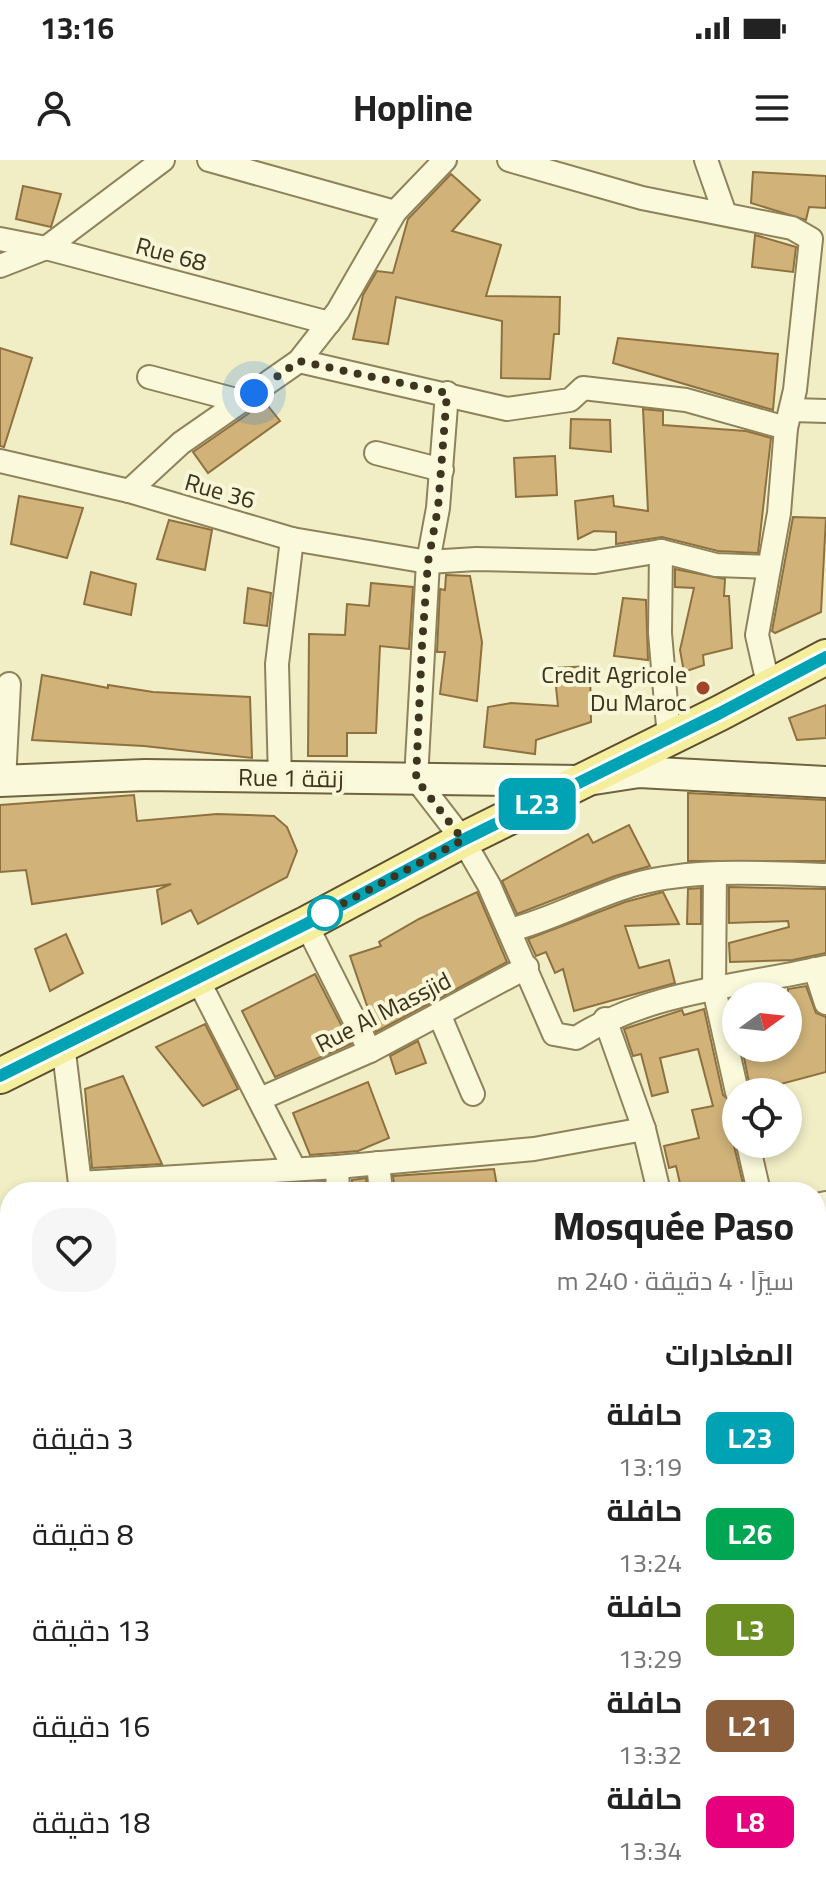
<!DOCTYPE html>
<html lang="ar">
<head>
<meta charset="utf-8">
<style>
  :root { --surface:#fff; --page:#f6f6f6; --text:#222; --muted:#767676 }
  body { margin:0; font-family:Georgia,Cairo,serif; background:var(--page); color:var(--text); direction:rtl; height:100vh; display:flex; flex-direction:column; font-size:30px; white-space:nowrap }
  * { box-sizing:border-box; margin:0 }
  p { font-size:26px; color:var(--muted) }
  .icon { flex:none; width:44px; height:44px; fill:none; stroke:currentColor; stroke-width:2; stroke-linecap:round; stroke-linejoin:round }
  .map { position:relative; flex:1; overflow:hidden; direction:ltr }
  .side { position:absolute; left:0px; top:1022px; width:826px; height:706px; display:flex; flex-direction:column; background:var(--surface); border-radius:32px 32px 0 0; box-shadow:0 4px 12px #0003; direction:rtl }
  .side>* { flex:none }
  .badge { padding:0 16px; border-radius:12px; font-size:28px; line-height:52px }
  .needle { width:52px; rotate:75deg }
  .buttons { position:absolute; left:722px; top:822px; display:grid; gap:16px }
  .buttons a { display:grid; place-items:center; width:80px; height:80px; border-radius:50%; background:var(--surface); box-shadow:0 4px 12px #0003; font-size:40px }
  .you { position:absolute; width:40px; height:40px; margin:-20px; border:6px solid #fff; border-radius:50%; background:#1a73e8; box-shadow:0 0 0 12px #1a73e833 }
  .map>.badge { position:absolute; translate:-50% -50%; box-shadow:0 0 0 4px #fff }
  h2 { padding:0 32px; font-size:30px; line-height:72px }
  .round { display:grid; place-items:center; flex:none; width:84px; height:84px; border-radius:32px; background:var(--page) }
  .headline { display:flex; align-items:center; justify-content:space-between; height:136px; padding:0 32px }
  h1 { font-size:38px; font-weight:700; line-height:60px }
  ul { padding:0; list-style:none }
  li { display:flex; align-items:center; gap:24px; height:96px; padding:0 32px }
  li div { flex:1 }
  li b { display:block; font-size:30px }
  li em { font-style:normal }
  li .badge { min-width:88px; font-weight:700; text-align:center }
  .status { display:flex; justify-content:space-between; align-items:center; height:56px; padding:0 40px; background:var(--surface); direction:ltr }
  .status svg { height:22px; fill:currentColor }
  header { display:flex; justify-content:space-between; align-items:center; height:104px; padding:0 32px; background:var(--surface); font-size:36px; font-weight:700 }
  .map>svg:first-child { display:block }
  .building { fill:#d1b37a; stroke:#8e713f; stroke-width:2 }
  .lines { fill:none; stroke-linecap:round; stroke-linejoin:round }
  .street-casing { stroke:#8e825a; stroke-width:26 }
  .secondary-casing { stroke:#70633e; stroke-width:34 }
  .primary-casing { stroke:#5c4e2f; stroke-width:38 }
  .street { stroke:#fbf9db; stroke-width:22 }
  .secondary { stroke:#fbf9db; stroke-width:30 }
  .primary { stroke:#f5ef9d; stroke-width:34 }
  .line-casing { stroke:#fff; stroke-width:18 }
  .line { stroke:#00a3b4; stroke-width:12 }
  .walk { stroke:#3d351f; stroke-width:8; stroke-dasharray:0 14.4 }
  .poi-dot { fill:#a04327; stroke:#f8f6d7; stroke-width:3 }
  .stop-dot { fill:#fff; stroke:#00a3b4; stroke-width:4 }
  .labels { text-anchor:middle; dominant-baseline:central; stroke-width:8; stroke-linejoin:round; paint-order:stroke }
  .street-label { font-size:24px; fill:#3d351f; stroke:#f8f6d7 }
  .poi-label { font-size:24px; fill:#3d351f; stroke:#f8f6d7; text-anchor:end }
</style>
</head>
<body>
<div class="status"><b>13:16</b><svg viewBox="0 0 49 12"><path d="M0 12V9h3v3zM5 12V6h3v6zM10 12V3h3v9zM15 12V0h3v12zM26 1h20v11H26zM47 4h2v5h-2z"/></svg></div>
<header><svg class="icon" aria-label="menu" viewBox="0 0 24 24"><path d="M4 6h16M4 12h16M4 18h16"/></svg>Hopline<svg class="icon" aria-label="person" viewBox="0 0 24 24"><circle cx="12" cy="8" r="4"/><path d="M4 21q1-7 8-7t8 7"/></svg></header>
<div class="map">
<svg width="826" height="1727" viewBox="0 0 826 1727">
  <rect width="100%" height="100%" fill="#f1eec6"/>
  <!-- building -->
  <g class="building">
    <polygon points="753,12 826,16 826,48 809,47 806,60 751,43"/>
    <polygon points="451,14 480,40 452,71 501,85 486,136 560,137 559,174 554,174 550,219 501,218 502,161 396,137 388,184 353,179 363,135 377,111 393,113 408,59"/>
    <polygon points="23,26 61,34 51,67 16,59"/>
    <polygon points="755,75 796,87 793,112 752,107"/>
    <polygon points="618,178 778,194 773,250 613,203"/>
    <polygon points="0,188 32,198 4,287 0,286"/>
    <polygon points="265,242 280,261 208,313 193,292"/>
    <polygon points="643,249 663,251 663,265 746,271 771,278 758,393 718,391 662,377 616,384 616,372 594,371 578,379 575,341 613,336 614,346 648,351"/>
    <polygon points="571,259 610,260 611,292 570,288"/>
    <polygon points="555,296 557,335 516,337 514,298"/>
    <polygon points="19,336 83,348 67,398 11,384"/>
    <polygon points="793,357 826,358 821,452 775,473 772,471"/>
    <polygon points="169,360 212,370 205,410 157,399"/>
    <polygon points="675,409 725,419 724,436 729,436 732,488 703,495 704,505 684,512 680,490 694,428 675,427"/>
    <polygon points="91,412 136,424 131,455 84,444"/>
    <polygon points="446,415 470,416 482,482 477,541 440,534 445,492 437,492 440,429 445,430"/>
    <polygon points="371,423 413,427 409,489 380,486 376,573 347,573 347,596 308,596 309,474 345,475 347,444 369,446"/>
    <polygon points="248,428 271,433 267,466 244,463"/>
    <polygon points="623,438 646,440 648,500 614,496"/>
    <polygon points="590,506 591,562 536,580 535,594 484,587 488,547 511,543 558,546 554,508"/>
    <polygon points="42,515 108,528 108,525 153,532 250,537 252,598 144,586 32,580"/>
    <polygon points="826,545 826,578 797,580 789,558"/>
    <polygon points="688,633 826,640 826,701 688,701"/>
    <polygon points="134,635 137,661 217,654 274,656 287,667 297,691 287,717 198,764 191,750 162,764 157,730 171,724 32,744 26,710 0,712 0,645"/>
    <polygon points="629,665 650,706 615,716 517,754 502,721 588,674 593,683"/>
    <polygon points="729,727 826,729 826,793 793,800 730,802 729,783 789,767 788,761 729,763"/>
    <polygon points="701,728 701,764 687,764 688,729"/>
    <polygon points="477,732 507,802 376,872 350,796 381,786 379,782 419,759"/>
    <polygon points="663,732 679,764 625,766 639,808 669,800 675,823 574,851 563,809 555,813 546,792 536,796 528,779 625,742"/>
    <polygon points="66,774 83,813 50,831 35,789"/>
    <polygon points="315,814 351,884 275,917 242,851"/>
    <polygon points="806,826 816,853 826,857 826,912 751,932 742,888 788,888 788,829"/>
    <polygon points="704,849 723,935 736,946 734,986 745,1032 682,1032 676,1006 669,1008 664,986 699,978 692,950 713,946 698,889 660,898 668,932 652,936 641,894 633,896 624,869 682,850 684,855"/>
    <polygon points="205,864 238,929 203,946 156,887"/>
    <polygon points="418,881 426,903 396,914 390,896"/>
    <polygon points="123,916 162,1004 92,1008 85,929"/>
    <polygon points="368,922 389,978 358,991 310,995 293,953"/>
    <polygon points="494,1009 498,1032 395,1032 393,1016"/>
    <polygon points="366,1018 367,1032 352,1032 352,1020"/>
    <polygon points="324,1022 324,1032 301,1032 301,1023"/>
  </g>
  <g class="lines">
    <!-- street casing -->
    <g class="street-casing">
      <g id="street">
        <polyline points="209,0 395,52"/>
        <polyline points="509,0 642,38 792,68 811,79 795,230 786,268 779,353 757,475 769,528"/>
        <polyline points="706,0 725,54"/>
        <polyline points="0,79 46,88 329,163"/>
        <polyline points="0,106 46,88 163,0"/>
        <polyline points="299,201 507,249 570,240 583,228 686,240 786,268"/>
        <polyline points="149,217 240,241"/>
        <path d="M 447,233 L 438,348 L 428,402 L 416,619 L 463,680 L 489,725 L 554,874 L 576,878 C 649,831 743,826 826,807"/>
        <polyline points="792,250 826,251"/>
        <polyline points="376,293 442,310"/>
        <polyline points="0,301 129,331 292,379 428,402 476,399 595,402 661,391 716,405 769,407"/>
        <polyline points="129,331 181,283 299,201 338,151 395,52 445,0"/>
        <polyline points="661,391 660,473 669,578"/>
        <polyline points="280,619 277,504 292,379"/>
        <polyline points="4,621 9,524"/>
        <polyline points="715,714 714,829 737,932"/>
        <polyline points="306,764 370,891"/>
        <path d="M 510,770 C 554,759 593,736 636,724 C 696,708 765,713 826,715"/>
        <polyline points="815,809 826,843"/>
        <polyline points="196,816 294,1008"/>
        <polyline points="439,854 473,934"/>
        <polyline points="605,859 644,969 659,1032"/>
        <polyline points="63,884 81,1032"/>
        <polyline points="260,939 370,891 527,807"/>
        <polyline points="748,984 759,1032"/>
        <polyline points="378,1003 381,1032"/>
        <polyline points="337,1007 338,1032"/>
        <polyline points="80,1023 337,1007 534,989 644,969"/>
        <polyline points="816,1045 826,1043"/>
        <polyline points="816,1159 826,1157"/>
        <polyline points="0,1182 10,1182"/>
        <polyline points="816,1253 826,1251"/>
        <polyline points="0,1340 10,1340"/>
        <polyline points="816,1416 826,1488"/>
        <polyline points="0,1437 10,1437"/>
        <polyline points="0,1641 10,1640"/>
        <polyline points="263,1718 266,1727"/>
        <polyline points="30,1727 50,1723"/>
      </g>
    </g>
    <!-- secondary casing -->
    <g class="secondary-casing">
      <g id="secondary">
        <polyline points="0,621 145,615 581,621 639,612 826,622"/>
        <polyline points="816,1592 826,1588"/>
        <polyline points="336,1727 368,1718"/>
      </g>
    </g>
    <!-- primary casing -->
    <g class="primary-casing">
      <polyline id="primary" points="0,916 306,764 463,680 720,553 826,497"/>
    </g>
    <!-- street -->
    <use href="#street" class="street"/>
    <!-- secondary -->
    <use href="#secondary" class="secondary"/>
    <!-- primary -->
    <use href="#primary" class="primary"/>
  </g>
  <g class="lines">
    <!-- line casing -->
    <g class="line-casing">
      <polyline id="line" points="0,916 306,764 463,680 720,553 826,497"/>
    </g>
    <!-- line -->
    <use href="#line" class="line"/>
    <!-- walk -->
    <polyline class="walk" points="254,233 299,201 447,233 438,348 428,402 422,485 416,619 463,680 325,753"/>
  </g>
  <!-- markers -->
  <circle class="poi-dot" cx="703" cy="528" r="8"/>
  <circle class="stop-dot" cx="325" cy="753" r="16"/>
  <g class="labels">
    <!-- street labels -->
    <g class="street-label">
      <text transform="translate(171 94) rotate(15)">Rue 68</text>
      <text transform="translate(220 331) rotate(16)">Rue 36</text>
      <text transform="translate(291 618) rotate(1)">Rue 1 زنقة</text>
      <text transform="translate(383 852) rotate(-27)">Rue Al Massjid</text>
    </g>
    <!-- poi labels -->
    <g class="poi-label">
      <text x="687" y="514">Credit Agricole<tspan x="687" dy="28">Du Maroc</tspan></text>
    </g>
  </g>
</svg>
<div class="buttons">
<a><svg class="needle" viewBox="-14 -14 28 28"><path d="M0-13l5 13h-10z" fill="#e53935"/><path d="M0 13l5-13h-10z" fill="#767676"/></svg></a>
<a><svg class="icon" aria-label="locate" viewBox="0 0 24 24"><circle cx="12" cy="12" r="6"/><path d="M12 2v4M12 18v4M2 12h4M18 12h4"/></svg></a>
</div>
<div class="you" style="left:254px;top:233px"></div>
<b class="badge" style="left:537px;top:644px;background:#00a3b4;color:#fff">L23</b>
<section class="side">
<div class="headline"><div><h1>Mosquée Paso</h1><p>سيرًا · 4 دقيقة · 240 m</p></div><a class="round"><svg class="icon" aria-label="heart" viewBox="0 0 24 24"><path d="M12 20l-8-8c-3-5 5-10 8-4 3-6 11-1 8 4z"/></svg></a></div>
<h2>المغادرات</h2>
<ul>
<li><span class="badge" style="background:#00a3b4;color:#fff">L23</span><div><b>حافلة</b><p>13:19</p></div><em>3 دقيقة</em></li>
<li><span class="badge" style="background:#00a651;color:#fff">L26</span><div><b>حافلة</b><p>13:24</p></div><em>8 دقيقة</em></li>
<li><span class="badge" style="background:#6b8e23;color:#fff">L3</span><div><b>حافلة</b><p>13:29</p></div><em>13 دقيقة</em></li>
<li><span class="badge" style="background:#8b5e3c;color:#fff">L21</span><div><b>حافلة</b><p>13:32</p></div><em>16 دقيقة</em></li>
<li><span class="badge" style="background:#e6007e;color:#fff">L8</span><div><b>حافلة</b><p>13:34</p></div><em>18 دقيقة</em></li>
</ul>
</section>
</div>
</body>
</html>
